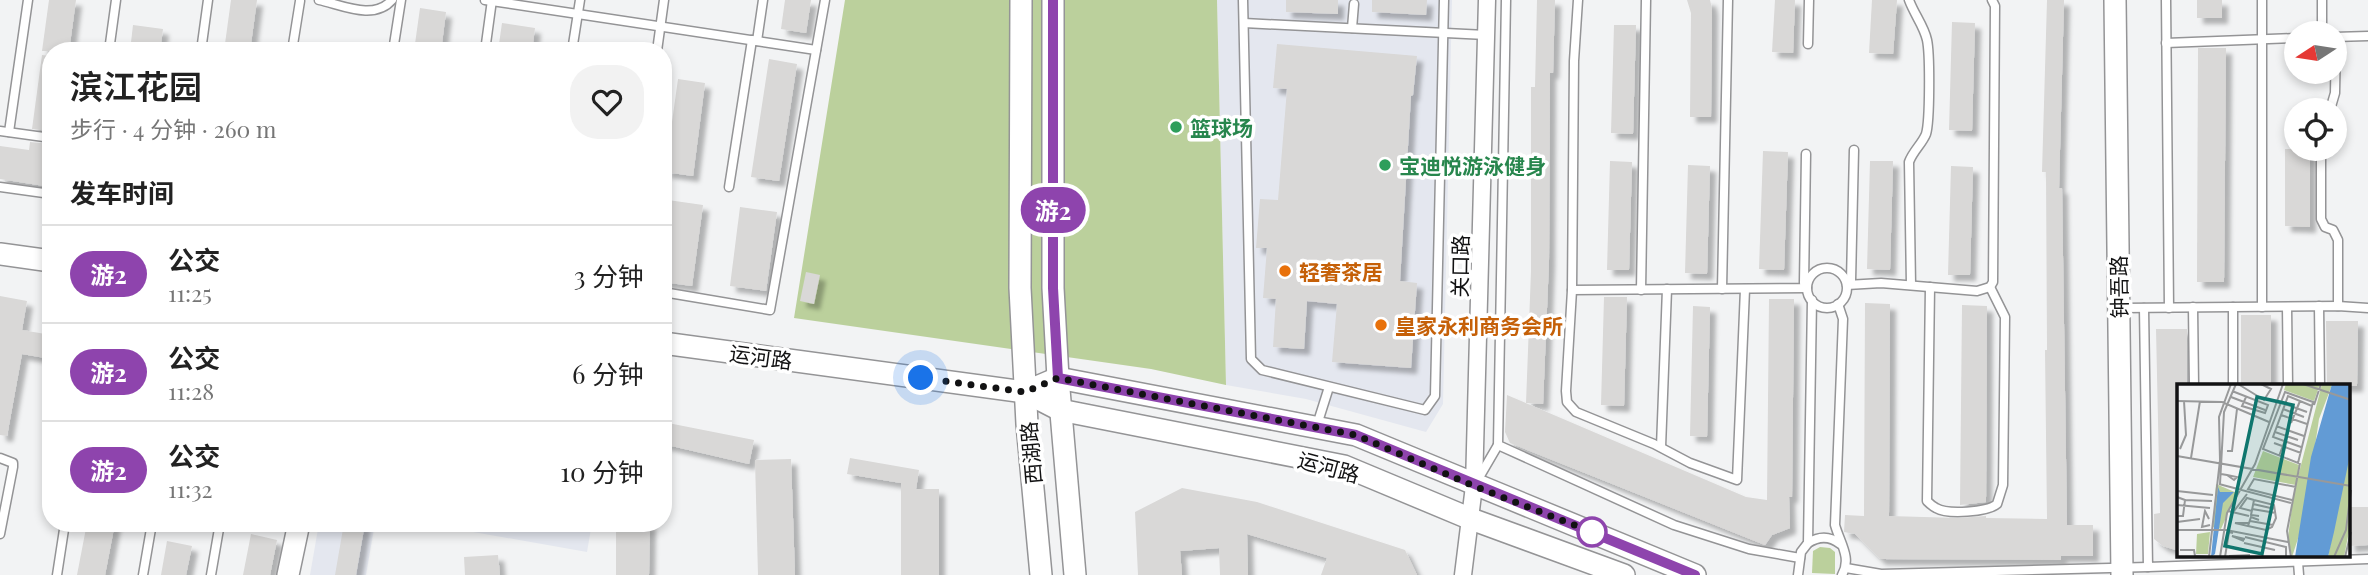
<!DOCTYPE html>
<html lang="zh">
<head>
<meta charset="utf-8">
<style>
  :root { --surface:#fff; --page:#f2f2f2; --text:#222; --muted:#767676; --line:#e0e0e0 }
  body { margin:0; font-family:"Playfair Display","Noto Sans SC",serif; background:var(--page); color:var(--text); height:100vh; display:flex; flex-direction:column; font-size:26px; white-space:nowrap }
  * { box-sizing:border-box; margin:0 }
  p { font-size:23px; color:var(--muted) }
  .icon { flex:none; width:38px; height:38px; fill:none; stroke:currentColor; stroke-width:2; stroke-linecap:round; stroke-linejoin:round }
  .map { position:relative; flex:1; overflow:hidden }
  .panel { position:absolute; left:42px; top:42px; width:630px; height:490px; display:flex; flex-direction:column; background:var(--surface); border-radius:28px; box-shadow:0 4px 10px #0003 }
  .panel>* { flex:none }
  .badge { padding:0 14px; border-radius:23px; font-size:24px; line-height:46px }
  .needle { width:46px; rotate:258deg }
  .buttons { position:absolute; left:2284px; top:21px; display:grid; gap:14px }
  .buttons a { display:grid; place-items:center; width:63px; height:63px; border-radius:50%; background:var(--surface); box-shadow:0 4px 10px #0003; font-size:35px }
  .you { position:absolute; width:35px; height:35px; margin:-18px; border:5px solid #fff; border-radius:50%; background:#1a73e8; box-shadow:0 0 0 10px #1a73e833 }
  .map>.badge { position:absolute; translate:-50% -50%; box-shadow:0 0 0 4px #fff }
  h2 { padding:0 28px; font-size:26px; line-height:63px }
  .round { display:grid; place-items:center; flex:none; width:74px; height:74px; border-radius:28px; background:var(--page) }
  .head { display:flex; align-items:center; justify-content:space-between; height:119px; padding:0 28px }
  h1 { font-size:33px; font-weight:600; line-height:52px }
  ul { padding:0; list-style:none }
  li { display:flex; align-items:center; gap:21px; height:98px; padding:0 28px; border-top:2px solid var(--line) }
  li div { flex:1 }
  li b { display:block; font-size:26px }
  li em { font-style:normal }
  li .badge { min-width:77px; font-weight:700; text-align:center }
  .map>svg:first-child { display:block }
  .built { fill:#e4e7ef }
  .green { fill:#bbd09c }
  .building { fill:#d9d8d7; filter:url(#shadow) }
  .lines { fill:none; stroke-linecap:round; stroke-linejoin:round }
  .lane-casing { stroke:#949496; stroke-width:11 }
  .street-casing { stroke:#949496; stroke-width:19 }
  .secondary-casing { stroke:#949496; stroke-width:24 }
  .lane { stroke:#fff; stroke-width:8 }
  .street { stroke:#fff; stroke-width:16 }
  .secondary { stroke:#fff; stroke-width:21 }
  .line-casing { stroke:#fff; stroke-width:16 }
  .line { stroke:#8e44ad; stroke-width:10 }
  .walk { stroke:#121213; stroke-width:7; stroke-dasharray:0 12.6 }
  .leisure-dot { fill:#2e9e5b; stroke:#fff; stroke-width:2.5 }
  .food-dot { fill:#e8710a; stroke:#fff; stroke-width:2.5 }
  .stop-dot { fill:#fff; stroke:#8e44ad; stroke-width:3.5 }
  .labels { text-anchor:middle; dominant-baseline:central; stroke-width:7; stroke-linejoin:round; paint-order:stroke }
  .leisure-label { font-size:21px; font-weight:bold; fill:#27864d; stroke:#fff; text-anchor:start }
  .street-label { font-size:21px; fill:#121213; stroke:#fff }
  .food-label { font-size:21px; font-weight:bold; fill:#c56008; stroke:#fff; text-anchor:start }
  .inset-road { fill:none; stroke:#98999a; stroke-width:2 }
  .view { fill:#0f766e; fill-opacity:0.15; stroke:#0f766e; stroke-width:3.5 }
  .inset-edge { fill:none; stroke:#121213; stroke-width:3.5 }
</style>
</head>
<body>
<div class="map">
<svg width="2368" height="575" viewBox="0 0 2368 575">
  <defs>
    <filter id="shadow"><feDropShadow dx="6" dy="6" stdDeviation="2" flood-color="#0004"/></filter>
  </defs>
  <rect width="100%" height="100%" fill="#f2f3f4"/>
  <!-- built -->
  <g class="built">
    <polygon points="1217,0 1452,0 1443,404 1426,432 1306,399 1226,385"/>
    <polygon points="319,523 375,523 366,575 310,575"/>
    <polygon points="422,523 592,523 587,552"/>
  </g>
  <!-- green -->
  <g class="green">
    <polygon points="845,0 1217,0 1226,385 1151,369 794,318"/>
    <polygon points="1820,547 1830,548 1835,552 1835,574 1812,573 1813,551"/>
  </g>
  <!-- building -->
  <g class="building">
    <polygon points="49,0 76,0 69,51 42,51"/>
    <polygon points="231,0 257,0 250,51 224,51"/>
    <polygon points="785,0 811,0 806,33 781,29"/>
    <polygon points="1286,0 1338,0 1338,14 1286,12"/>
    <polygon points="1372,0 1427,0 1426,15 1372,12"/>
    <polygon points="1537,0 1555,0 1553,73 1550,73 1549,261 1543,404 1526,403 1531,271 1531,87 1535,87"/>
    <polygon points="1687,0 1710,0 1712,9 1711,117 1690,117 1691,13"/>
    <polygon points="1775,0 1795,0 1793,53 1772,52"/>
    <polygon points="1872,0 1897,0 1893,54 1869,53"/>
    <polygon points="2047,0 2064,0 2059,188 2062,188 2067,525 2093,525 2093,556 2061,556 2061,560 1880,559 1855,534 1844,532 1845,515 1864,516 1865,303 1890,304 1889,516 1958,518 1986,516 1986,518 2047,519 2045,350 2047,350 2046,172 2042,172"/>
    <rect x="2197" y="0" width="25" height="18"/>
    <polygon points="420,8 446,12 441,51 414,51"/>
    <polygon points="1952,22 1975,23 1972,131 1949,130"/>
    <polygon points="502,23 535,28 532,51 498,51"/>
    <polygon points="133,25 163,29 160,51 130,51"/>
    <polygon points="1614,25 1636,25 1633,134 1611,133"/>
    <polygon points="1277,44 1417,56 1413,95 1411,96 1400,281 1417,283 1411,368 1332,362 1337,304 1307,301 1304,349 1273,347 1276,299 1263,298 1267,248 1256,248 1260,199 1278,200 1287,89 1273,88"/>
    <polygon points="2198,48 2226,48 2224,282 2197,282"/>
    <polygon points="42,55 51,56 51,131 32,129"/>
    <polygon points="769,59 797,64 779,181 751,177"/>
    <polygon points="678,79 705,83 693,176 665,172"/>
    <polygon points="30,142 51,144 51,187 0,179 0,146 29,150"/>
    <polygon points="2285,149 2310,149 2310,227 2285,226"/>
    <polygon points="1763,151 1788,152 1784,270 1759,269"/>
    <polygon points="1610,161 1632,162 1629,270 1607,270"/>
    <polygon points="1870,161 1893,161 1890,270 1867,269"/>
    <polygon points="1688,165 1710,166 1707,274 1685,273"/>
    <polygon points="1951,166 1973,167 1970,275 1948,275"/>
    <polygon points="668,200 703,205 692,286 663,282 663,236"/>
    <polygon points="740,207 777,212 766,291 730,286"/>
    <polygon points="806,272 820,275 814,304 800,301"/>
    <polygon points="0,296 27,301 22,330 51,335 51,359 22,354 7,436 0,435"/>
    <polygon points="1604,297 1627,297 1624,406 1601,405"/>
    <polygon points="1769,299 1794,299 1792,497 1789,497 1790,528 1772,535 1765,545 1510,443 1505,432 1507,395 1746,497 1767,500"/>
    <polygon points="1962,305 1987,306 1986,502 1960,505"/>
    <polygon points="1693,306 1710,307 1707,437 1690,436"/>
    <rect x="2241" y="315" width="30" height="71"/>
    <polygon points="2326,321 2358,321 2357,386 2327,386"/>
    <polygon points="2156,329 2187,329 2187,386 2179,386 2179,551 2163,546 2154,539 2154,514 2160,513"/>
    <polygon points="663,422 754,440 749,464 663,444"/>
    <polygon points="850,458 919,470 916,489 939,489 939,575 901,575 901,483 847,474"/>
    <polygon points="791,459 795,575 758,575 755,460"/>
    <polygon points="1182,488 1257,502 1405,550 1417,575 1321,575 1327,558 1247,534 1248,575 1220,575 1219,548 1180,551 1182,575 1138,575 1135,512"/>
    <polygon points="2349,507 2368,507 2368,545 2349,546"/>
    <polygon points="87,523 115,523 105,575 77,575"/>
    <polygon points="344,523 365,523 356,575 335,575"/>
    <polygon points="616,523 650,523 649,575 616,575"/>
    <polygon points="251,534 277,540 270,575 243,575"/>
    <polygon points="167,541 192,546 186,575 161,575"/>
    <polygon points="498,555 500,575 465,575 464,557"/>
  </g>
  <g class="lines">
    <!-- lane casing -->
    <g class="lane-casing">
      <g id="lane">
        <path d="M 319,0 C 342,5 374,21 392,0"/>
        <polyline points="485,0 816,50"/>
        <polyline points="1243,0 1251,359 1262,370 1425,410 1435,396 1444,0"/>
        <polyline points="1506,0 1498,445 1674,525 1749,549 1800,558"/>
        <polyline points="1578,0 1574,61 1572,290 1807,288 1804,283 1806,154"/>
        <path d="M 1909,0 C 1914,14 1924,26 1927,40 C 1930,54 1930,121 1926,134 C 1922,144 1913,151 1909,162 L 1911,285"/>
        <polyline points="2166,0 2169,308"/>
        <polyline points="2262,0 2262,307"/>
        <polyline points="2322,0 2322,33"/>
        <polyline points="1244,23 1486,35"/>
        <polyline points="1352,28 1354,4"/>
        <polyline points="2334,37 2368,36"/>
        <polyline points="757,41 763,0"/>
        <polyline points="2166,43 2296,38"/>
        <polyline points="1808,44 1809,0"/>
        <polyline points="109,51 116,0"/>
        <polyline points="201,51 208,0"/>
        <polyline points="292,51 300,1"/>
        <polyline points="393,51 401,0"/>
        <polyline points="485,51 492,0"/>
        <polyline points="572,51 580,0"/>
        <polyline points="657,51 664,0"/>
        <polyline points="2330,110 2335,93 2336,37"/>
        <polyline points="0,131 51,138"/>
        <polyline points="9,132 28,0"/>
        <polyline points="2321,149 2321,219 2325,227 2333,230 2338,240 2338,306"/>
        <polyline points="1854,150 1851,281 1847,285 1881,283 1977,291 1990,287 1993,282 1995,6 1992,0"/>
        <polyline points="0,187 51,194"/>
        <polyline points="729,187 752,40"/>
        <circle cx="1827" cy="288" r="20"/>
        <path d="M 1930,287 L 1927,501 C 1930,504 1932,506 1936,508 C 1948,515 1987,512 1997,504 L 2003,485 L 2005,317 L 1990,287"/>
        <polyline points="1722,289 1728,0"/>
        <polyline points="1572,290 1566,391 1567,402 1576,412 1654,444 1690,463 1737,480 1745,289"/>
        <polyline points="1641,290 1646,0"/>
        <polyline points="663,292 770,310 825,0"/>
        <path d="M 1838,304 L 1843,319 L 1835,525 C 1840,543 1852,558 1842,575"/>
        <polyline points="2319,306 2320,386"/>
        <polyline points="2193,307 2194,386"/>
        <polyline points="2233,307 2233,386"/>
        <polyline points="2287,307 2288,386"/>
        <polyline points="2122,308 2338,306 2368,308"/>
        <polyline points="2144,308 2148,567 2368,559"/>
        <polyline points="1317,425 1329,387"/>
        <polyline points="1661,447 1667,289"/>
        <polyline points="0,458 13,463 13,467 0,534"/>
        <polyline points="1477,481 1498,445"/>
        <path d="M 1808,543 C 1819,536 1830,536 1840,544"/>
        <polyline points="2298,562 2299,575"/>
        <polyline points="1846,568 1881,574 2148,567"/>
        <polyline points="57,575 65,523"/>
        <polyline points="143,575 152,523"/>
        <polyline points="211,575 220,523"/>
        <polyline points="1798,575 1801,552 1808,543 1812,300"/>
      </g>
    </g>
    <!-- street casing -->
    <g class="street-casing">
      <polyline id="street" points="1463,575 1474,486 1487,0"/>
    </g>
    <!-- secondary casing -->
    <g class="secondary-casing">
      <g id="secondary">
        <polyline points="1021,0 1020,288 1027,424 1041,575"/>
        <polyline points="1053,0 1053,288 1058,378 1075,575"/>
        <polyline points="2115,0 2122,575"/>
        <polyline points="0,254 51,261"/>
        <polyline points="663,343 1025,392 1060,410 1344,466 1471,519 1624,575"/>
        <polyline points="1025,392 1058,378 1356,435 1695,575"/>
        <polyline points="288,575 299,523"/>
      </g>
    </g>
    <!-- lane -->
    <use href="#lane" class="lane"/>
    <!-- street -->
    <use href="#street" class="street"/>
    <!-- secondary -->
    <use href="#secondary" class="secondary"/>
  </g>
  <g class="lines">
    <!-- line casing -->
    <g class="line-casing">
      <polyline id="line" points="1053,0 1053,288 1058,378 1356,435 1695,575"/>
    </g>
    <!-- line -->
    <use href="#line" class="line"/>
    <!-- walk -->
    <polyline class="walk" points="921,378 1025,392 1058,378 1356,435 1474,486 1592,532"/>
  </g>
  <!-- markers -->
  <g class="leisure-dot">
    <circle cx="1176" cy="127" r="7"/>
    <circle cx="1385" cy="165" r="7"/>
  </g>
  <g class="food-dot">
    <circle cx="1285" cy="271" r="7"/>
    <circle cx="1381" cy="325" r="7"/>
  </g>
  <circle class="stop-dot" cx="1592" cy="532" r="14"/>
  <g class="labels">
    <!-- leisure labels -->
    <g class="leisure-label">
      <text x="1190" y="127">篮球场</text>
      <text x="1399" y="165">宝迪悦游泳健身</text>
    </g>
    <!-- street labels -->
    <g class="street-label">
      <text transform="translate(1459 266) rotate(-89)">关口路</text>
      <text transform="translate(2118 287) rotate(-91)">钟吾路</text>
      <text transform="translate(761 356) rotate(8)">运河路</text>
      <text transform="translate(1030 453) rotate(-95)">西湖路</text>
      <text transform="translate(1329 466) rotate(15)">运河路</text>
    </g>
    <!-- food labels -->
    <g class="food-label">
      <text x="1299" y="271">轻奢茶居</text>
      <text x="1395" y="325">皇家永利商务会所</text>
    </g>
  </g>
  <!-- overview -->
  <g transform="translate(2177 384)">
    <rect width="173" height="173" fill="#f2f3f4"/>
    <path d="M 109,0 L 143,0 L 137,17 L 107,6 ZM 145,0 L 155,1 L 142,35 L 127,136 L 115,173 L 111,153 L 117,108 ZM 173,61 L 173,142 L 167,173 L 151,173 ZM 86,67 L 122,81 L 119,101 L 76,93 ZM 39,100 L 60,109 L 44,145 L 36,143 ZM 33,148 L 31,170 L 19,170 L 20,150 Z" fill="#bbd09c"/>
    <path d="M 155,0 L 173,0 L 173,71 L 157,148 L 151,173 L 118,173 L 134,73 ZM 41,103 L 43,108 L 57,108 L 46,119 L 38,170 L 34,173 Z" fill="#629bd5"/>
    <path class="inset-road" d="M 61,0 L 87,16 L 94,5 L 84,0M 126,0 L 174,16M 55,7 L 91,21 L 88,29 L 65,22 L 69,13M 108,8 L 136,18 L 121,79 L 86,65 ZM 54,13 L 88,26M 0,17 L 45,18 L 92,38M 108,20 L 130,28M 137,21 L 144,0M 106,25 L 127,33M 104,31 L 130,40M 114,39 L 123,17 L 120,24M 99,42 L 127,52M 98,48 L 121,56M 97,59 L 124,69M 124,63 L 96,53 L 111,12 L 135,22M 3,65 L 9,51 L 7,17M 50,67 L 55,67 L 60,25M 0,72 L 174,102M 102,72 L 112,46M 14,74 L 23,17M 44,90 L 50,91 L 60,93 L 57,96 L 50,91M 42,100 L 114,119M 43,100 L 47,28 L 59,0M 0,107 L 36,111M 0,113 L 8,116 L 6,132 L 0,132M 8,116 L 35,117M 115,116 L 71,105 L 77,95 L 119,103M 76,120 L 98,125M 0,121 L 33,124M 75,125 L 99,129M 51,127 L 72,132M 57,127 L 70,110M 75,127 L 63,124 L 70,114 L 77,116M 32,135 L 28,127 L 25,143 L 33,141M 82,136 L 74,133 L 71,142 L 89,146 L 95,143 L 99,134 L 97,121 L 77,116 L 74,131 L 82,132M 73,137 L 96,141M 0,138 L 23,135M 71,142 L 58,139 L 72,139M 0,146 L 49,146 L 111,158M 68,153 L 109,163 L 109,173M 67,157 L 55,152 L 68,155M 67,159 L 98,166M 3,166 L 17,166 L 18,172 L 30,173M 52,172 L 73,171M 32,173 L 43,76 L 42,33 L 54,0M 43,173 L 50,129 L 78,80 L 106,0M 48,173 L 52,148 L 56,149M 114,173 L 110,147 L 123,79M 157,173 L 169,146 L 174,106M 168,173 L 174,148"/>
    <path class="view" d="M 80,13 L 116,21 L 85,170 L 48,162 Z"/>
    <rect width="173" height="173" class="inset-edge"/>
  </g>
</svg>
<div class="buttons">
<a><svg class="needle" viewBox="-14 -14 28 28"><path d="M0-13l5 13h-10z" fill="#e53935"/><path d="M0 13l5-13h-10z" fill="#767676"/></svg></a>
<a><svg class="icon" aria-label="locate" viewBox="0 0 24 24"><circle cx="12" cy="12" r="6"/><path d="M12 2v4M12 18v4M2 12h4M18 12h4"/></svg></a>
</div>
<div class="you" style="left:921px;top:378px"></div>
<b class="badge" style="left:1053px;top:210px;background:#8e44ad;color:#fff">游2</b>
<section class="panel">
<div class="head"><div><h1>滨江花园</h1><p>步行 · 4 分钟 · 260 m</p></div><a class="round"><svg class="icon" aria-label="heart" viewBox="0 0 24 24"><path d="M12 20l-8-8c-3-5 5-10 8-4 3-6 11-1 8 4z"/></svg></a></div>
<h2>发车时间</h2>
<ul>
<li><span class="badge" style="background:#8e44ad;color:#fff">游2</span><div><b>公交</b><p>11:25</p></div><em>3 分钟</em></li>
<li><span class="badge" style="background:#8e44ad;color:#fff">游2</span><div><b>公交</b><p>11:28</p></div><em>6 分钟</em></li>
<li><span class="badge" style="background:#8e44ad;color:#fff">游2</span><div><b>公交</b><p>11:32</p></div><em>10 分钟</em></li>
</ul>
</section>
</div>
</body>
</html>
